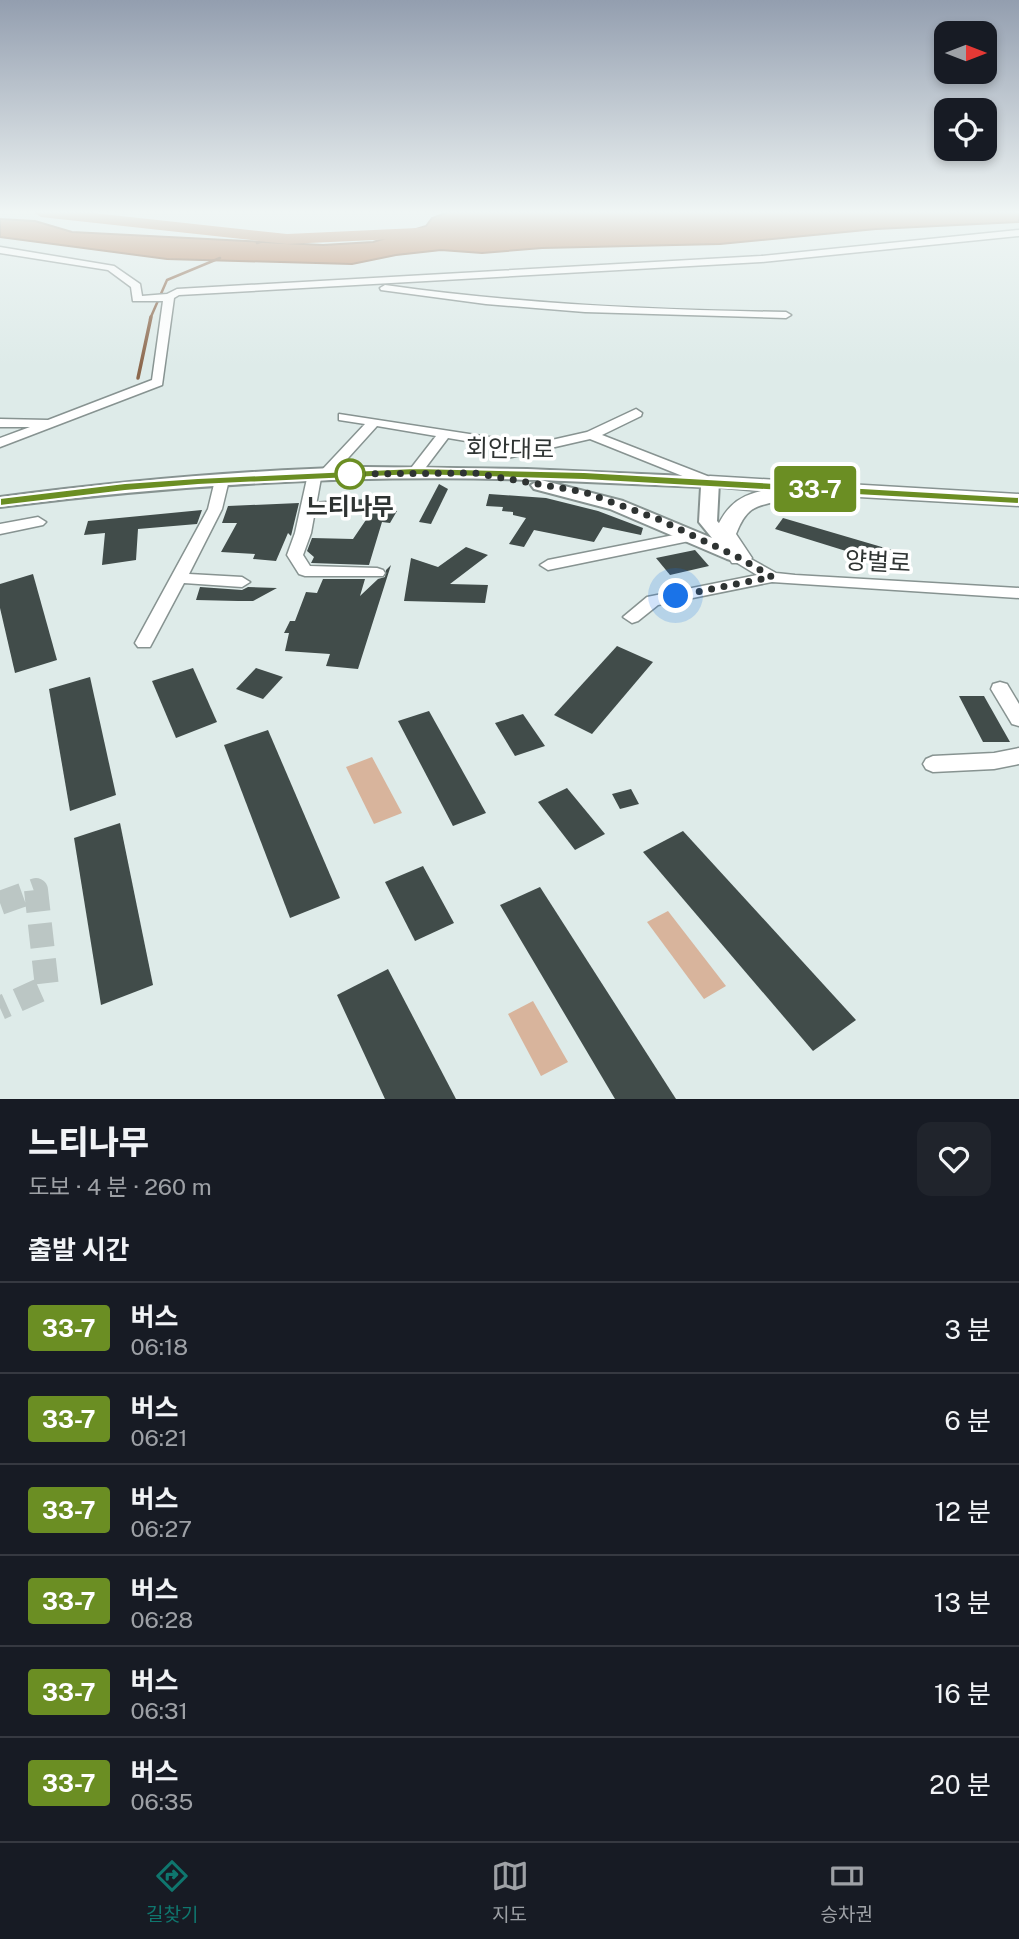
<!DOCTYPE html>
<html lang="ko">
<head>
<meta charset="utf-8">
<style>
  :root { --surface:#171b24; --page:#20242c; --text:#f1f3f6; --muted:#9ea1a6; --line:#363941; --accent:#0f766e }
  body { margin:0; font-family:"Public Sans","Noto Sans KR",sans-serif; background:var(--page); color:var(--text); height:100vh; display:flex; flex-direction:column; font-size:26px; white-space:nowrap }
  * { box-sizing:border-box; margin:0 }
  p { font-size:23px; color:var(--muted) }
  .icon { flex:none; width:38px; height:38px; fill:none; stroke:currentColor; stroke-width:2; stroke-linecap:round; stroke-linejoin:round }
  .map { position:relative; height:1099px; overflow:hidden }
  .drawer { display:flex; flex-direction:column; background:var(--surface); flex:1 }
  .drawer>* { flex:none }
  .badge { padding:0 14px; border-radius:5px; font-size:24px; line-height:46px }
  .needle { width:46px; rotate:90deg }
  .fabs { position:absolute; left:934px; top:21px; display:grid; gap:14px }
  .fabs a { display:grid; place-items:center; width:63px; height:63px; border-radius:14px; background:var(--surface); box-shadow:0 4px 10px #0003; font-size:35px }
  .you { position:absolute; width:35px; height:35px; margin:-18px; border:5px solid #fff; border-radius:50%; background:#1a73e8; box-shadow:0 0 0 10px #1a73e833 }
  .map>.badge { position:absolute; translate:-50% -50%; box-shadow:0 0 0 4px #fff }
  h2 { padding:0 28px; font-size:26px; line-height:63px }
  .round { display:grid; place-items:center; flex:none; width:74px; height:74px; border-radius:14px; background:var(--page) }
  .head { display:flex; align-items:center; justify-content:space-between; height:119px; padding:0 28px }
  h1 { font-size:33px; font-weight:800; line-height:52px }
  ul { padding:0; list-style:none }
  li { display:flex; align-items:center; gap:21px; height:91px; padding:0 28px; border-top:2px solid var(--line) }
  li div { flex:1 }
  li b { display:block; font-size:26px }
  li em { font-style:normal }
  li .badge { min-width:77px; font-weight:700; text-align:center }
  .menu { display:flex; justify-content:space-around; align-items:center; height:98px; border-top:2px solid var(--line); background:var(--surface); font-size:19px; color:var(--muted) }
  .menu a { display:grid; justify-items:center; gap:4px }
  .menu .on { color:var(--accent) }
  .map>svg:first-child { display:block }
  .green { fill:#d8b49c }
  .water { fill:#b57e59; stroke:#8c684d; stroke-width:2 }
  .lines { fill:none; stroke-linecap:round; stroke-linejoin:round }
  .stream-far1 { stroke:#8c684d; stroke-width:2.5 }
  .stream { stroke:#8c684d; stroke-width:3.5 }
  .river { fill:#b57e59; fill-rule:evenodd }
  .building { fill:#414c4a }
  .minor-tunnel { stroke:#bbc6c4; stroke-width:24; stroke-dasharray:24 12; stroke-linecap:butt }
  .minor-casing { stroke:#879391; stroke-width:3 }
  .major-casing { stroke:#879391; stroke-width:4 }
  .highway-casing { stroke:#879391; stroke-width:3 }
  .minor { fill:#fff; fill-rule:evenodd }
  .major { fill:#fff; fill-rule:evenodd }
  .highway { fill:#fff; fill-rule:evenodd }
  .line { fill:#6b8e23; stroke:#fff; stroke-width:2 }
  .walk { stroke:#2e3332; stroke-width:7; stroke-dasharray:0 12.6 }
  .stop-dot { fill:#fff; stroke:#6b8e23; stroke-width:3.5 }
  .labels { text-anchor:middle; dominant-baseline:central; stroke-width:7; stroke-linejoin:round; paint-order:stroke }
  .street-label { font-size:24px; fill:#2e3332; stroke:#fff }
  .stop-label { font-size:24px; font-weight:bold; fill:#2e3332; stroke:#fff }
</style>
</head>
<body>
<div class="map">
<svg width="1019" height="1099" viewBox="0 0 1019 1099">
  <rect width="100%" height="100%" fill="#deebe9"/>
  <!-- green -->
  <g class="green">
    <polygon points="372,757 402,813 374,824 346,767"/>
    <polygon points="668,911 726,986 704,999 647,922"/>
    <polygon points="533,1001 568,1062 541,1076 508,1014"/>
  </g>
  <!-- water -->
  <polygon class="water" points="448,212 1019,212 1019,222 876,229 720,244 542,248 482,253 441,250 396,255 352,264 167,259 0,237 0,219 35,221 72,232 323,245 373,242 426,226 432,218"/>
  <g class="lines">
    <!-- stream-far1 -->
    <g class="stream-far1">
      <polyline points="257,243 272,238"/>
      <polyline points="150,319 167,280 220,258"/>
    </g>
    <!-- stream -->
    <polyline class="stream" points="138,378 151,317"/>
    <!-- river -->
    <polygon class="river" points="33,212 84,212 287,234 439,227 447,232 439,237 287,244 41,217"/>
  </g>
  <!-- building -->
  <g class="building">
    <polygon points="439,484 448,489 431,524 419,522"/>
    <polygon points="489,494 546,498 598,511 643,528 641,535 603,527 594,542 534,530 524,547 509,544 526,518 513,515 513,512 502,511 503,507 486,506"/>
    <polygon points="369,499 369,512 317,513 319,501"/>
    <polygon points="299,503 291,536 288,533 276,561 253,559 255,554 221,552 237,523 222,523 228,506"/>
    <polygon points="374,508 397,511 390,523 382,522 369,565 311,563 314,557 307,551 312,538 353,539"/>
    <polygon points="202,510 197,524 138,529 136,560 102,565 105,533 84,535 88,521"/>
    <polygon points="783,518 892,550 891,557 846,551 775,529"/>
    <polygon points="466,547 488,555 450,584 488,585 485,603 404,601 411,558 438,567"/>
    <polygon points="695,550 709,566 670,575 656,558"/>
    <polygon points="391,565 358,669 326,666 330,654 285,651 289,633 284,633 290,621 295,621 306,592 317,593 323,579 365,579 360,596 378,579 385,577 386,570"/>
    <polygon points="33,574 57,660 15,673 0,608 0,584"/>
    <polygon points="200,587 242,590 248,587 277,588 253,601 238,601 196,600"/>
    <polygon points="617,646 653,662 592,734 554,715"/>
    <polygon points="193,668 217,722 176,738 152,681"/>
    <polygon points="256,668 283,677 263,699 236,689"/>
    <polygon points="90,677 116,795 70,811 49,689"/>
    <polygon points="959,696 984,696 1010,742 983,742"/>
    <polygon points="429,711 486,813 453,826 398,721"/>
    <polygon points="523,714 545,746 515,756 495,723"/>
    <polygon points="268,730 340,898 290,918 224,745"/>
    <polygon points="567,788 605,834 575,850 538,802"/>
    <polygon points="631,789 639,804 620,809 612,794"/>
    <polygon points="120,823 153,985 101,1005 74,838"/>
    <polygon points="683,831 856,1020 813,1051 643,852"/>
    <polygon points="423,866 454,923 415,941 385,882"/>
    <polygon points="540,887 676,1099 615,1099 500,905"/>
    <polygon points="388,969 456,1099 385,1099 337,995"/>
  </g>
  <g class="lines">
    <!-- minor-tunnel -->
    <polyline class="minor-tunnel" points="0,903 36,890 47,987 0,1008"/>
    <!-- minor casing -->
    <g class="minor-casing">
      <g id="minor">
        <polygon points="1019,230 1019,236 761,262 179,295 174,298 162,385 0,447 0,438 30,427 0,427 0,419 48,420 152,380 163,301 133,301 131,287 108,270 0,253 0,247 114,266 140,284 142,296 167,294 177,289 761,256"/>
        <path d="M 385,285 C 518,304 651,310 786,312 L 791,315 L 786,318 L 585,312 L 486,304 L 381,290 L 380,288 Z"/>
        <polygon points="636,409 642,413 641,416 602,435 715,479 717,482 715,485 705,485 590,439 503,459 498,458 496,455 498,452 513,449 448,438 420,475 415,476 408,472 436,436 377,426 330,478 321,478 311,533 303,555 310,566 377,568 383,570 385,573 383,576 305,576 299,574 287,555 295,533 308,474 315,470 320,472 365,424 339,420 339,414 534,444 587,432"/>
        <polygon points="222,476 229,480 222,509 189,574 242,577 250,582 242,587 184,583 150,647 138,647 135,643 208,509 215,480"/>
        <polygon points="38,517 46,522 43,525 0,534 0,524"/>
        <polygon points="694,531 702,536 699,539 548,570 540,565 548,560"/>
        <polygon points="740,553 776,573 795,575 1019,588 1019,598 772,582 658,605 638,621 632,623 623,617 647,597 757,575 734,561 732,558 734,555"/>
        <polygon points="1000,682 1007,684 1019,704 1019,726 1012,724 991,689 993,684"/>
        <polygon points="1019,748 1019,764 994,769 933,772 926,769 923,764 926,759 933,756 994,753"/>
      </g>
    </g>
    <!-- major casing -->
    <g class="major-casing">
      <path id="major" d="M 366,467 L 527,469 L 710,477 L 719,482 L 717,521 L 739,545 L 744,555 L 734,561 L 727,559 L 610,509 L 534,489 L 531,485 L 539,480 C 357,474 181,484 0,507 L 0,497 C 122,481 243,470 366,467 ZM 541,480 L 701,487 L 699,522 L 712,538 L 623,501 Z"/>
    </g>
    <!-- highway casing -->
    <g class="highway-casing">
      <path id="highway" d="M 710,476 L 1019,494 L 1019,506 L 788,493 L 786,499 C 758,507 748,503 736,534 L 752,558 L 748,563 L 732,563 L 714,534 C 724,510 735,497 761,491 L 703,486 L 700,482 L 703,478 Z"/>
    </g>
    <!-- minor -->
    <use href="#minor" class="minor"/>
    <!-- major -->
    <use href="#major" class="major"/>
    <!-- highway -->
    <use href="#highway" class="highway"/>
  </g>
  <!-- sky -->
  <linearGradient id="sky" x2="0" y2="1"><stop stop-color="#939eaf"/><stop offset="0.58" stop-color="#f0f6f5"/><stop offset="1" stop-color="#f0f6f5" stop-opacity="0"/></linearGradient>
  <rect width="1019" height="366" fill="url(#sky)"/>
  <!-- line -->
  <polygon class="line" points="415,468 584,472 1019,497 1019,504 584,480 415,475 198,485 125,491 0,506 0,498 125,483 198,478"/>
  <g class="lines">
    <!-- walk -->
    <polyline class="walk" points="350,474 474,473 584,492 658,519 740,558 772,577 676,596"/>
  </g>
  <!-- markers -->
  <circle class="stop-dot" cx="350" cy="474" r="14"/>
  <g class="labels">
    <!-- street labels -->
    <g class="street-label">
      <text transform="translate(510 448) rotate(1)">회안대로</text>
      <text transform="translate(878 561) rotate(3)">양벌로</text>
    </g>
    <!-- stop labels -->
    <g class="stop-label">
      <text x="350" y="506">느티나무</text>
    </g>
  </g>
</svg>
<div class="fabs">
<a><svg class="needle" viewBox="-14 -14 28 28"><path d="M0-13l5 13h-10z" fill="#e53935"/><path d="M0 13l5-13h-10z" fill="#9ea1a6"/></svg></a>
<a><svg class="icon" aria-label="locate" viewBox="0 0 24 24"><circle cx="12" cy="12" r="6"/><path d="M12 2v4M12 18v4M2 12h4M18 12h4"/></svg></a>
</div>
<div class="you" style="left:676px;top:596px"></div>
<b class="badge" style="left:815px;top:489px;background:#6b8e23;color:#fff">33-7</b>
</div>
<section class="drawer">
<div class="head"><div><h1>느티나무</h1><p>도보 · 4 분 · 260 m</p></div><a class="round"><svg class="icon" aria-label="heart" viewBox="0 0 24 24"><path d="M12 20l-8-8c-3-5 5-10 8-4 3-6 11-1 8 4z"/></svg></a></div>
<h2>출발 시간</h2>
<ul>
<li><span class="badge" style="background:#6b8e23;color:#fff">33-7</span><div><b>버스</b><p>06:18</p></div><em>3 분</em></li>
<li><span class="badge" style="background:#6b8e23;color:#fff">33-7</span><div><b>버스</b><p>06:21</p></div><em>6 분</em></li>
<li><span class="badge" style="background:#6b8e23;color:#fff">33-7</span><div><b>버스</b><p>06:27</p></div><em>12 분</em></li>
<li><span class="badge" style="background:#6b8e23;color:#fff">33-7</span><div><b>버스</b><p>06:28</p></div><em>13 분</em></li>
<li><span class="badge" style="background:#6b8e23;color:#fff">33-7</span><div><b>버스</b><p>06:31</p></div><em>16 분</em></li>
<li><span class="badge" style="background:#6b8e23;color:#fff">33-7</span><div><b>버스</b><p>06:35</p></div><em>20 분</em></li>
</ul>
</section>
<nav class="menu">
<a class="on"><svg class="icon" aria-label="directions" viewBox="0 0 24 24"><path d="M12 3l9 9-9 9-9-9zM9 14v-3h6M13 9l2 2-2 2"/></svg>길찾기</a>
<a><svg class="icon" aria-label="map" viewBox="0 0 24 24"><path d="M3 6l6-2 6 2 6-2v14l-6 2-6-2-6 2zM9 4v14M15 6v14"/></svg>지도</a>
<a><svg class="icon" aria-label="tickets" viewBox="0 0 24 24"><path d="M3 7h18v10H3zM15 7v10"/></svg>승차권</a>
</nav>
</body>
</html>
